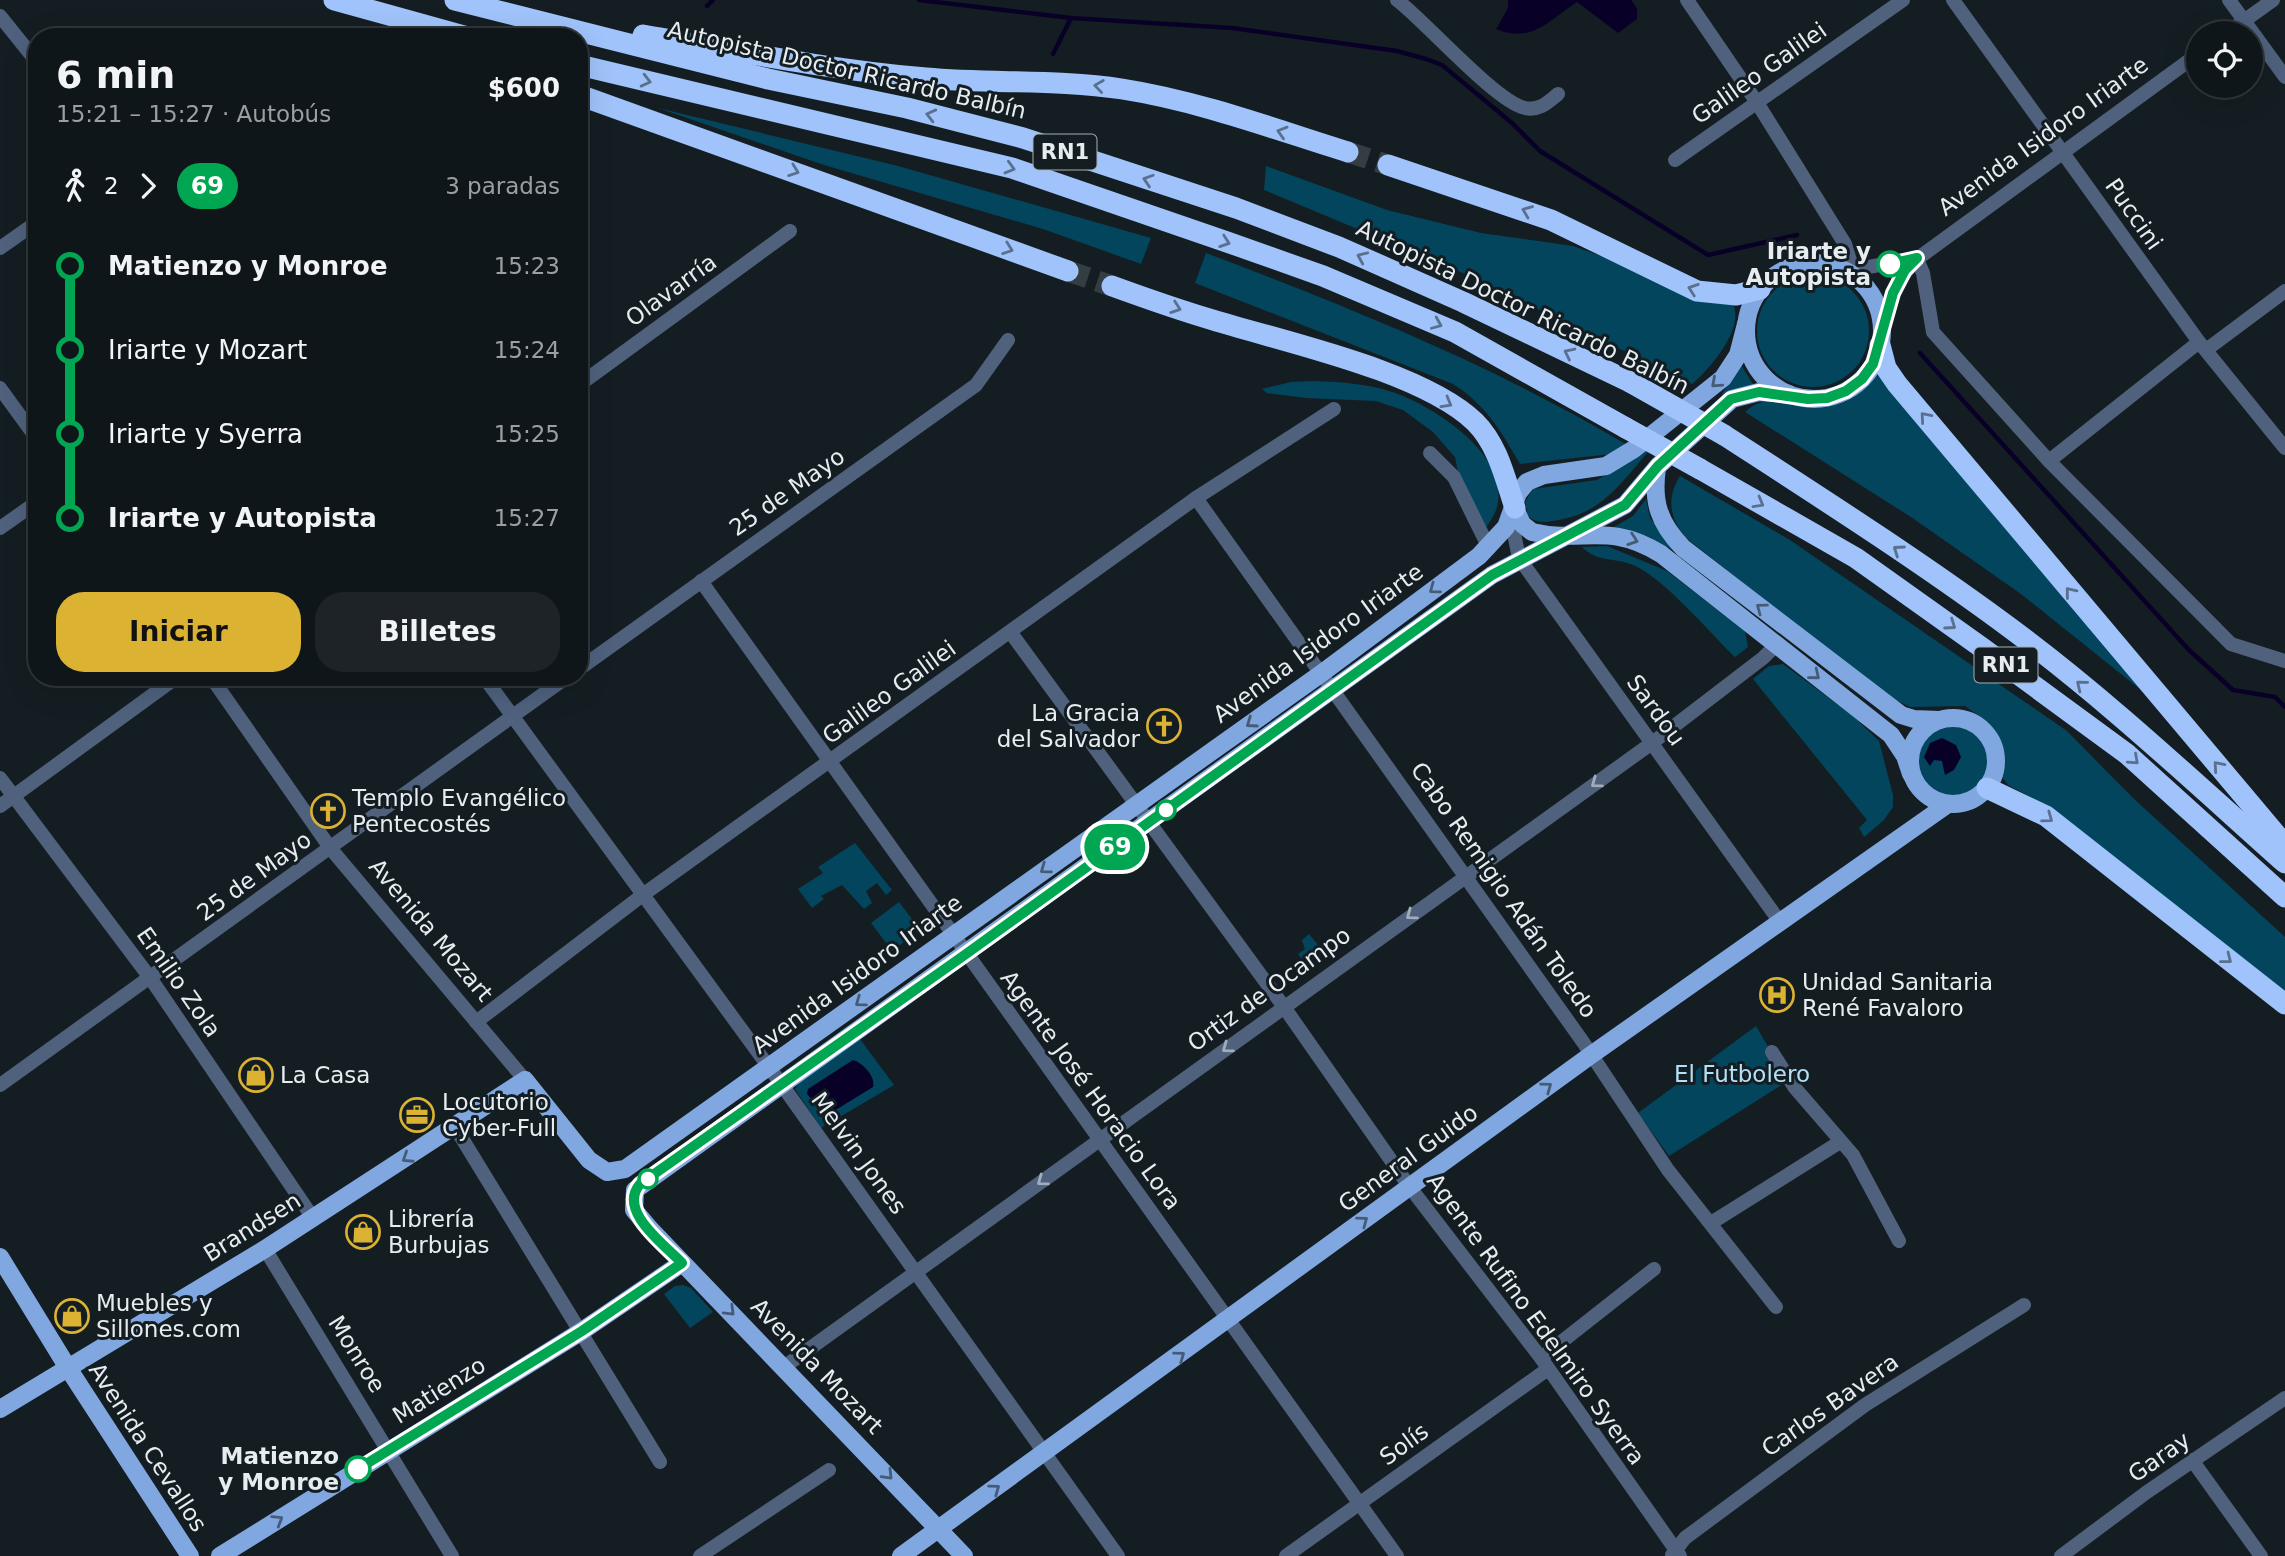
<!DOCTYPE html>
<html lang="es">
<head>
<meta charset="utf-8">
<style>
  :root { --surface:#0f161a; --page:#1d2327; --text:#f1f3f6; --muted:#9b9fa2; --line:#2f3539; --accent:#dcb233 }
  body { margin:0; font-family:"DejaVu Sans",sans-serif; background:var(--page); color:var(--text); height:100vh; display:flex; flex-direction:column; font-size:26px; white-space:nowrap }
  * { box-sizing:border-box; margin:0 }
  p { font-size:23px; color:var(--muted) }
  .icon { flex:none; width:38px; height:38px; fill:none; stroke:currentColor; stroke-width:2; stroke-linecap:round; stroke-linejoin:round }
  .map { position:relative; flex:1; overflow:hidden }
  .side { position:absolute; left:28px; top:28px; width:560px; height:658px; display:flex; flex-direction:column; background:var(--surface); border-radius:28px; box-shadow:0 7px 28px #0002,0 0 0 2px var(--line) }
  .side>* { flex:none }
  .badge { padding:0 14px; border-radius:23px; font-size:24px; line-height:46px }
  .buttons { position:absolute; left:2186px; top:21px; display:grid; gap:14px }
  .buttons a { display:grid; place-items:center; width:77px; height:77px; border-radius:50%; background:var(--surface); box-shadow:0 7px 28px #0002,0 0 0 2px var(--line); font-size:35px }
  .map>.badge { position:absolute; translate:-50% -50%; box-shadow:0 0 0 4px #fff }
  .legs { display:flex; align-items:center; gap:10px; height:77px; padding:0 28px; font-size:23px }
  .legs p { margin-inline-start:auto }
  .overview { display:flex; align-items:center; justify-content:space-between; height:119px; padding:0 28px }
  h1 { font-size:38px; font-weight:700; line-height:52px }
  .button { display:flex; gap:14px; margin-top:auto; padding:14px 28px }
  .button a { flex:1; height:80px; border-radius:28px; background:var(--accent); color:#111; font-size:28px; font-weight:700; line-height:80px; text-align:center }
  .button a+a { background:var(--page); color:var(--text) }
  ul { padding:0 28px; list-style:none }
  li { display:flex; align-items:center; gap:24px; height:84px; font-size:26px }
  li i { display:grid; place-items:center; width:10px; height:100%; margin:0 9px; background:currentColor }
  li i::after { content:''; width:18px; height:18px; margin:-9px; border:5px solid; border-radius:50%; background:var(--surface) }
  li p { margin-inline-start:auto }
  li:first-child i { background:linear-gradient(#0000 50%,currentColor 0) }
  li:last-child i { background:linear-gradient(currentColor 50%,#0000 0) }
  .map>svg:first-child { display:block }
  .green { fill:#02455d }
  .water { fill:#090028 }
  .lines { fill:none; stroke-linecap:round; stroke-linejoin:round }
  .stream { stroke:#090028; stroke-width:4.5 }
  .highway-tunnel { stroke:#343d41; stroke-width:21; stroke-dasharray:21 10; stroke-linecap:butt }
  .minor { stroke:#4f617d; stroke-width:14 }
  .major { stroke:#81a7e0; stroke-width:18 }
  .highway { stroke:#9fc3fa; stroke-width:21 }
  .highway-bridge { stroke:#9fc3fa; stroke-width:21 }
  .oneway { stroke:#5a708e }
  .oneway2 { stroke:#455c77 }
  .oneway3 { stroke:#a2adbc }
  .line-1-casing { stroke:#fff; stroke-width:16 }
  .line-1 { stroke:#00a651; stroke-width:10 }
  .stop-1-dot { fill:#fff; stroke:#00a651; stroke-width:3.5 }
  .labels { text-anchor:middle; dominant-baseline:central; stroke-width:6; stroke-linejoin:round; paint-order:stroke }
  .shield { fill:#141e22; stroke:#a7aeb2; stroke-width:2 }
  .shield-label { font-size:21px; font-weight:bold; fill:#e6ecf0 }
  .street-label { font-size:23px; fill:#e6ecf0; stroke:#141e22 }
  .stop-label { font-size:23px; font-weight:bold; fill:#e6ecf0; stroke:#141e22; text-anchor:end }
  .poi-label { font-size:23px; fill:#e6ecf0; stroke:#141e22; text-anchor:start }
  .park-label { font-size:23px; fill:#b3e0f7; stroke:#141e22 }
</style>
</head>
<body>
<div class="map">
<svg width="2285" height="1556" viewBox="0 0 2285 1556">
  <rect width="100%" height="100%" fill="#141e22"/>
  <!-- green -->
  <g class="green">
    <polygon points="658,108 898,166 1151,238 1141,264 1043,229 824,165"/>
    <path d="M 1266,166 L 1387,210 L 1481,233 L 1573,246 L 1732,303 C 1747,326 1709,370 1692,384 L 1470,276 L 1264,190 Z"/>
    <path d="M 1206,253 C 1351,308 1495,366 1629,446 L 1612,454 L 1520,464 C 1501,431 1486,405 1453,384 L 1195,283 Z"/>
    <circle cx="1813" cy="331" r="56"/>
    <polygon points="1741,365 1753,384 1721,395"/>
    <path d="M 1879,372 L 2161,706 L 2021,594 L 1911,517 L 1745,412 C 1782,377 1829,442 1879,372 Z"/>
    <path d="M 1313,381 C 1343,382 1375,384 1403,396 C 1441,412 1510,457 1497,507 C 1495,515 1488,524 1484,531 L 1459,478 L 1455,457 L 1433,432 L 1403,410 L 1376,401 L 1306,398 L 1267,393 L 1262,389 L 1291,382 Z"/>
    <path d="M 1654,445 C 1625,477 1605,513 1558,520 C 1546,522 1537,524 1528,516 L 1525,502 L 1533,489 L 1597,480 Z"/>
    <path d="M 1680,476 L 1790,540 L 2067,731 L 2133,798 L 2285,937 L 2285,992 L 2046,805 L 2008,785 L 2002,777 L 2005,755 L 1997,734 L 1979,716 L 1965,706 L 1910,707 L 1884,694 L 1685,537 C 1670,518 1666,498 1680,476 Z"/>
    <polygon points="1646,499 1650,518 1678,553 1645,535 1614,527 1633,516"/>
    <path d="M 1607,546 L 1667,571 L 1745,631 L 1748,647 L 1735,657 C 1710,633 1663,577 1633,565 C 1614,557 1598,563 1582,547 Z"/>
    <polygon points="1783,664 1853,716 1879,741 1893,795 1893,807 1884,820 1864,837 1859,828 1867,820 1753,679 1769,666"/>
    <circle cx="1953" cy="759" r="37"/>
    <polygon points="855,843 892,890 886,895 877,883 866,891 872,903 864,909 842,885 821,896 824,899 812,908 798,889 823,873 818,867"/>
    <polygon points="899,902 915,923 913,935 892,951 871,923"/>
    <polygon points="1309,934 1324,952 1307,966 1298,954 1305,949 1302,940"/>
    <polygon points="1756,1026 1788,1081 1669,1156 1638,1113"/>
    <polygon points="860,1039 894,1085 821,1128 795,1089 801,1079"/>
    <polygon points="683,1285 691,1288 713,1312 690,1328 664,1294 675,1286"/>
  </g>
  <!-- water -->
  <g class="water">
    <path d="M 1508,0 L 1631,0 L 1637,8 L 1637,19 L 1618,33 L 1577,2 C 1548,21 1532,44 1496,29 L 1508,8 Z"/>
    <polygon points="1942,738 1956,745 1961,757 1954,770 1945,775 1942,761 1934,760 1930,766 1924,757 1930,743"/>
    <path d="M 853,1060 C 863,1063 876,1077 873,1087 L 829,1114 L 825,1114 L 807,1094 L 808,1089 Z"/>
  </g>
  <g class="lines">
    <!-- stream -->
    <g class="stream">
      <polyline points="919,0 1071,18 1232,28 1397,51 1426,59 1442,65 1512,123 1540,151 1708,255 1797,235"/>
      <polyline points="707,6 713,0"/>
      <polyline points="1053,54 1071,18"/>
      <polyline points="1920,353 2189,650 2233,690 2275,697 2285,707"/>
    </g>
    <!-- highway-tunnel -->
    <g class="highway-tunnel">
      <polyline points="1348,152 1388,165"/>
      <polyline points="1068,271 1112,286"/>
    </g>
    <!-- minor -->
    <g class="minor">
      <path d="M 1397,0 C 1426,22 1496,102 1525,108 C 1539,111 1547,103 1558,94"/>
      <polyline points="1687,0 1756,101 1845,244 1852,267"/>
      <polyline points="1953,0 2199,342 2285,448"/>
      <polyline points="2229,0 2285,77"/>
      <polyline points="0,16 37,62"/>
      <polyline points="2227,33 2273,0"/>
      <polyline points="1675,160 1903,0"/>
      <polyline points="0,248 37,222"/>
      <polyline points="1917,259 1923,273 1933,332 2049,461 2231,644 2285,661"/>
      <polyline points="1834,266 1862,268 1915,259"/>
      <polyline points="1882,332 1898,281 1917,259 2198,54"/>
      <polyline points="2206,350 2285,291"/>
      <polyline points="579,385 790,231"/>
      <polyline points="0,388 37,439"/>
      <polyline points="1430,453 1454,477 1489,548"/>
      <polyline points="2049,461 2199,342"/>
      <polyline points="1196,498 1583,1042 1668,1170 1776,1307"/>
      <polyline points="1511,519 1519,558 1780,922"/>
      <polyline points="0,528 37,502"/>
      <polyline points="701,581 1397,1556"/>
      <polyline points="1011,633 1284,1007 1409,1186 1541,1358 1680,1556"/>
      <polyline points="579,669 976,385 1008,340"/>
      <polyline points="211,677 331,849 525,1080"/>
      <polyline points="484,677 782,1085 1118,1556"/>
      <polyline points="0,778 151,979 313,1218"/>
      <polyline points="0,806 177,677"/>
      <polyline points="476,1022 644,894 1196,498 1334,409"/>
      <polyline points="1772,1052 1795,1088 1853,1155 1899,1241"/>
      <polyline points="0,1085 567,677"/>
      <polyline points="455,1127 660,1462"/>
      <polyline points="1711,1223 1840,1142"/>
      <polyline points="265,1249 452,1556"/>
      <polyline points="1541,1358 1654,1269"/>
      <polyline points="784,1367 1652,743 1763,658 1777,644"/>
      <polyline points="2192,1460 2261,1556"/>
      <polyline points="1672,1555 1685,1538 1865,1405 2024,1305"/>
      <polyline points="700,1556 829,1470"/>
      <polyline points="1286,1556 1548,1369"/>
      <polyline points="2061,1556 2147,1492 2285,1398"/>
    </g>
    <!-- major -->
    <g class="major">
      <circle cx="1814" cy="331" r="68"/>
      <path d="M 1657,468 C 1652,502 1659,523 1683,548 L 1901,715 L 1914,719 L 1939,720"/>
      <path d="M 1515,508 L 1522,524 L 1532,532 C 1583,544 1608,521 1661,554 L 1891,735 L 1905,756 L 1911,774"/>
      <circle cx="1953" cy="761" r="43"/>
      <polyline points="0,1257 68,1368 190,1556"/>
      <polyline points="0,1409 265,1249 525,1080 589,1160 607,1172 625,1169 1322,673 1479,556 1506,527 1518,493 1527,482 1544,475 1606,466 1634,449 1723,378 1738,355 1746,324"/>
      <polyline points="220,1556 582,1331 682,1263"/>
      <polyline points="901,1556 1591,1055 1948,804"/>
      <polyline points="964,1556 650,1229 634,1210 635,1190 1492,575 1625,505 1658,466 1732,399 1759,392 1789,394"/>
    </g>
    <!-- highway -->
    <g class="highway">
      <polyline points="334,0 468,37"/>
      <polyline points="455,0 768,79 907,108 1023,138 1236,208 1339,247 1463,302 1630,382"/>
      <path d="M 643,35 C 737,51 831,70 926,78 C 991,84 1058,79 1122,89 C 1199,101 1274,129 1348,152"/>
      <polyline points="579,65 1012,168 1227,242 1323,276 1455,332 1626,428"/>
      <polyline points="579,95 1068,271"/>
      <polyline points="1388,165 1551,220 1697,291 1736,295 1760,289"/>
      <path d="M 1112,286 C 1145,298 1179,310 1213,320 C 1284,342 1422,371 1475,422 C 1498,445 1505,478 1515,508"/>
      <polyline points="1880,345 1886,368 1897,384 2285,845"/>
      <path d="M 1724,435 C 1818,496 1912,556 2002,622 C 2102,695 2193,781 2285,863"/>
      <polyline points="1700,469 1856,558 1981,647 2127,754 2285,897"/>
      <polyline points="1987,788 2046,816 2285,1004"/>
    </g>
    <!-- highway-bridge -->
    <g class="highway-bridge">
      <polyline points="1630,382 1724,435"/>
      <polyline points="1626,428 1700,469"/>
    </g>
  </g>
  <!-- one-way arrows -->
  <defs><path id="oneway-chevron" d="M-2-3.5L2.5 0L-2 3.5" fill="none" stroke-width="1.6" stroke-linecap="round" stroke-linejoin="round" transform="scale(1.75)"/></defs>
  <g class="oneway">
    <use href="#oneway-chevron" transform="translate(646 81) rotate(14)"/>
    <use href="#oneway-chevron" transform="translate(1099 86) rotate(-172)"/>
    <use href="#oneway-chevron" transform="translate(931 115) rotate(-166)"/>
    <use href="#oneway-chevron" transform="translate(1282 132) rotate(-163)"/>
    <use href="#oneway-chevron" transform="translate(1010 168) rotate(16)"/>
    <use href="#oneway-chevron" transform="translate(794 171) rotate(20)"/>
    <use href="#oneway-chevron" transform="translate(1148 180) rotate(-162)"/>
    <use href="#oneway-chevron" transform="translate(1527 211) rotate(-158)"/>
    <use href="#oneway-chevron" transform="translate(1225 242) rotate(19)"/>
    <use href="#oneway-chevron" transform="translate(1008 249) rotate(20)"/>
    <use href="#oneway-chevron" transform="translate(1362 257) rotate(-156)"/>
    <use href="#oneway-chevron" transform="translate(1693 289) rotate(-161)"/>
    <use href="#oneway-chevron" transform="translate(1176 308) rotate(19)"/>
    <use href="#oneway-chevron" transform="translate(1437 324) rotate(23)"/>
    <use href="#oneway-chevron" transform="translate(1569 353) rotate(-154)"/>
    <use href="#oneway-chevron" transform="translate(1447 403) rotate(30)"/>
    <use href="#oneway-chevron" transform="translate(1925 417) rotate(-131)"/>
    <use href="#oneway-chevron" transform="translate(1759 503) rotate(30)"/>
    <use href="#oneway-chevron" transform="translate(1898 550) rotate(-145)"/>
    <use href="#oneway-chevron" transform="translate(2070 592) rotate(-129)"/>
    <use href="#oneway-chevron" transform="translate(1951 625) rotate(35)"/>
    <use href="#oneway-chevron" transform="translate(2081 685) rotate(-141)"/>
    <use href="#oneway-chevron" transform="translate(2134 760) rotate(42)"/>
    <use href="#oneway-chevron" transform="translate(2218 766) rotate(-131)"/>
    <use href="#oneway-chevron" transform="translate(2048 818) rotate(36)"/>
    <use href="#oneway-chevron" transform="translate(2227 959) rotate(38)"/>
  </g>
  <g class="oneway2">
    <use href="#oneway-chevron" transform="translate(1716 383) rotate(138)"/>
    <use href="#oneway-chevron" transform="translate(1633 540) rotate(19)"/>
    <use href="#oneway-chevron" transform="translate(1434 589) rotate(143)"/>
    <use href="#oneway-chevron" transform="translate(1761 608) rotate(-143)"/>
    <use href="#oneway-chevron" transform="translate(1815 675) rotate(39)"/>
    <use href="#oneway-chevron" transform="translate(1251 723) rotate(145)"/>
    <use href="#oneway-chevron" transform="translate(1045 869) rotate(144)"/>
    <use href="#oneway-chevron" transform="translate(860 1002) rotate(144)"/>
    <use href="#oneway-chevron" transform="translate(1547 1087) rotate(-36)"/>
    <use href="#oneway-chevron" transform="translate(407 1158) rotate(147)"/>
    <use href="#oneway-chevron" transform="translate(1363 1221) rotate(-37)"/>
    <use href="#oneway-chevron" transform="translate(730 1311) rotate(45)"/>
    <use href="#oneway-chevron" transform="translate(1180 1356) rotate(-36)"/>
    <use href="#oneway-chevron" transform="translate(888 1475) rotate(46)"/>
    <use href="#oneway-chevron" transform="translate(995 1489) rotate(-36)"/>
    <use href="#oneway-chevron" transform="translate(278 1520) rotate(-32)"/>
  </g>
  <g class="oneway3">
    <use href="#oneway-chevron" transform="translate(1596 783) rotate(144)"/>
    <use href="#oneway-chevron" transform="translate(1411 915) rotate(144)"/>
    <use href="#oneway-chevron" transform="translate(1227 1048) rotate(144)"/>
    <use href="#oneway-chevron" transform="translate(1042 1181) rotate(144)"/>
  </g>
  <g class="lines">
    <!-- line-1 casing -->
    <g class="line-1-casing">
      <path id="line-1" d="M 358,1469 L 582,1331 L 682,1263 C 665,1245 617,1211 640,1184 L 966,954 L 1492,575 L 1625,505 L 1658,466 L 1731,399 L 1759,392 L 1808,399 L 1827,398 L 1846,391 L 1862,379 L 1873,364 L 1893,293 L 1905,270 L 1917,258 L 1890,264"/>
    </g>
    <!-- line-1 -->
    <use href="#line-1" class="line-1"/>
  </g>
  <!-- icons -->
  <defs>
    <g id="church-ring" transform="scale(1.75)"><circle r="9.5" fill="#141e22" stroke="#dcb233" stroke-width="1.5"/><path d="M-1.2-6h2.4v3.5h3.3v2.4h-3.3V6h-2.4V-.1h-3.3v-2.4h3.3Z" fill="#dcb233"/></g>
    <g id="hospital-ring" transform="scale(1.75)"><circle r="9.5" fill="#141e22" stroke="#dcb233" stroke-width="1.5"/><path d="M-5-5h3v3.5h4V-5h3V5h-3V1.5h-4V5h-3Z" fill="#dcb233"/></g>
    <g id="shop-ring" transform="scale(1.75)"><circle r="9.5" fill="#141e22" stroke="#dcb233" stroke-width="1.5"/><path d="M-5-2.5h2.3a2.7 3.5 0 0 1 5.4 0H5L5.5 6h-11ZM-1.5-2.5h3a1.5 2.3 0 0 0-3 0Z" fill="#dcb233"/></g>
    <g id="office-ring" transform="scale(1.75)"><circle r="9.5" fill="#141e22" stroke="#dcb233" stroke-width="1.5"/><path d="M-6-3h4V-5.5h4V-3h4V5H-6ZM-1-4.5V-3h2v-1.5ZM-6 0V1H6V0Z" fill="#dcb233"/></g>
  </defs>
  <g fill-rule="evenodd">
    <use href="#church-ring" x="1164" y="726"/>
    <use href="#church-ring" x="328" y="811"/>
    <use href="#hospital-ring" x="1777" y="995"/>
    <use href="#shop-ring" x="256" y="1075"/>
    <use href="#office-ring" x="417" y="1115"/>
    <use href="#shop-ring" x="363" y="1232"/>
    <use href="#shop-ring" x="72" y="1316"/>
  </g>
  <!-- markers -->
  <g class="stop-1-dot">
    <circle cx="1890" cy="264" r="12"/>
    <circle cx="1166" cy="810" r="9"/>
    <circle cx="648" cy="1179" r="9"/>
    <circle cx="358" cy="1469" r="12"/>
  </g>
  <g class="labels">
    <!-- shield labels -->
    <g class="shield">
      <rect x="1033.5" y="134.5" width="63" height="35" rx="5"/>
      <rect x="1974.5" y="647.5" width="63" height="35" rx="5"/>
    </g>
    <g class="shield-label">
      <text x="1065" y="152">RN1</text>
      <text x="2006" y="665">RN1</text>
    </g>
    <!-- street labels -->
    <g class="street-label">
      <text transform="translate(847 70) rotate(13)">Autopista Doctor Ricardo Balbín</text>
      <text transform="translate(1759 73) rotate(-35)">Galileo Galilei</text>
      <text transform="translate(2043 136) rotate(-36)">Avenida Isidoro Iriarte</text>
      <text transform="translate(2134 214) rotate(55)">Puccini</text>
      <text transform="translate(671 290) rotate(-36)">Olavarría</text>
      <text transform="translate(1523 307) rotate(26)">Autopista Doctor Ricardo Balbín</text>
      <text transform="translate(787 492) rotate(-35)">25 de Mayo</text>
      <text transform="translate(1318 643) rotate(-36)">Avenida Isidoro Iriarte</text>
      <text transform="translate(889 692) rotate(-36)">Galileo Galilei</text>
      <text transform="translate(1656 710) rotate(54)">Sardou</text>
      <text transform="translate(254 876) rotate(-36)">25 de Mayo</text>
      <text transform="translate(1504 890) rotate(55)">Cabo Remigio Adán Toledo</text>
      <text transform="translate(431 930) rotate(50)">Avenida Mozart</text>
      <text transform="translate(857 974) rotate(-36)">Avenida Isidoro Iriarte</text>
      <text transform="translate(179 982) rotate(55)">Emilio Zola</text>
      <text transform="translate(1269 989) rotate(-36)">Ortiz de Ocampo</text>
      <text transform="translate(1091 1090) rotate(54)">Agente José Horacio Lora</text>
      <text transform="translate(859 1153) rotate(54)">Melvin Jones</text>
      <text transform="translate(1408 1158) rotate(-36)">General Guido</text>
      <text transform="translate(252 1227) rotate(-32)">Brandsen</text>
      <text transform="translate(1536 1319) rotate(54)">Agente Rufino Edelmiro Syerra</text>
      <text transform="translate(357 1354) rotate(58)">Monroe</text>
      <text transform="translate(817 1366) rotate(46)">Avenida Mozart</text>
      <text transform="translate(439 1390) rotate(-32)">Matienzo</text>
      <text transform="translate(1830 1405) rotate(-35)">Carlos Bavera</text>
      <text transform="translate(1404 1444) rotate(-36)">Solís</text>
      <text transform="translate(148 1447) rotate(57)">Avenida Cevallos</text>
      <text transform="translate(2159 1457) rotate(-35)">Garay</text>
    </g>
    <!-- stop labels -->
    <g class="stop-label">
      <text x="1871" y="251">Iriarte y<tspan x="1871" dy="26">Autopista</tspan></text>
      <text x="339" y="1456">Matienzo<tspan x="339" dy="26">y Monroe</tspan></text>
    </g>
    <!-- poi labels -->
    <g class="poi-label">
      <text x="1140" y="713" text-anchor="end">La Gracia<tspan x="1140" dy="26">del Salvador</tspan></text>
      <text x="352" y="798">Templo Evangélico<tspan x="352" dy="26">Pentecostés</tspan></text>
      <text x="1802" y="982">Unidad Sanitaria<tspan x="1802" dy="26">René Favaloro</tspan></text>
      <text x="280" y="1075">La Casa</text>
      <text x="442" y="1102">Locutorio<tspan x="442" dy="26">Cyber-Full</tspan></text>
      <text x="388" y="1219">Librería<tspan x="388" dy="26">Burbujas</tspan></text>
      <text x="96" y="1303">Muebles y<tspan x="96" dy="26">Sillones.com</tspan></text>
    </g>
    <!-- park labels -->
    <g class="park-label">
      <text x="1742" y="1074">El Futbolero</text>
    </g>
  </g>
</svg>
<div class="buttons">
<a><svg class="icon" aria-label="locate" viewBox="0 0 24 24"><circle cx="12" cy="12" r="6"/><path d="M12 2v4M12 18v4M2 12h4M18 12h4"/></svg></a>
</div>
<b class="badge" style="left:1115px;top:847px;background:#00a651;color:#fff">69</b>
<section class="side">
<div class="overview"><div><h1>6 min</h1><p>15:21 – 15:27 · Autobús</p></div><b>$600</b></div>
<div class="legs"><svg class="icon" aria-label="walk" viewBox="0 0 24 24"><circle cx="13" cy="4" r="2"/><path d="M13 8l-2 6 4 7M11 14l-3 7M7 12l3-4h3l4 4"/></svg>2<svg class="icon" aria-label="forward" viewBox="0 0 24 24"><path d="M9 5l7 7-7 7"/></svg><b class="badge" style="background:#00a651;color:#fff">69</b><p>3 paradas</p></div>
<ul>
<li><i style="color:#00a651"></i><b>Matienzo y Monroe</b><p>15:23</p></li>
<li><i style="color:#00a651"></i><span>Iriarte y Mozart</span><p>15:24</p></li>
<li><i style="color:#00a651"></i><span>Iriarte y Syerra</span><p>15:25</p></li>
<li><i style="color:#00a651"></i><b>Iriarte y Autopista</b><p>15:27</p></li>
</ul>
<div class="button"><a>Iniciar</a><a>Billetes</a></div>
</section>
</div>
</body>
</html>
